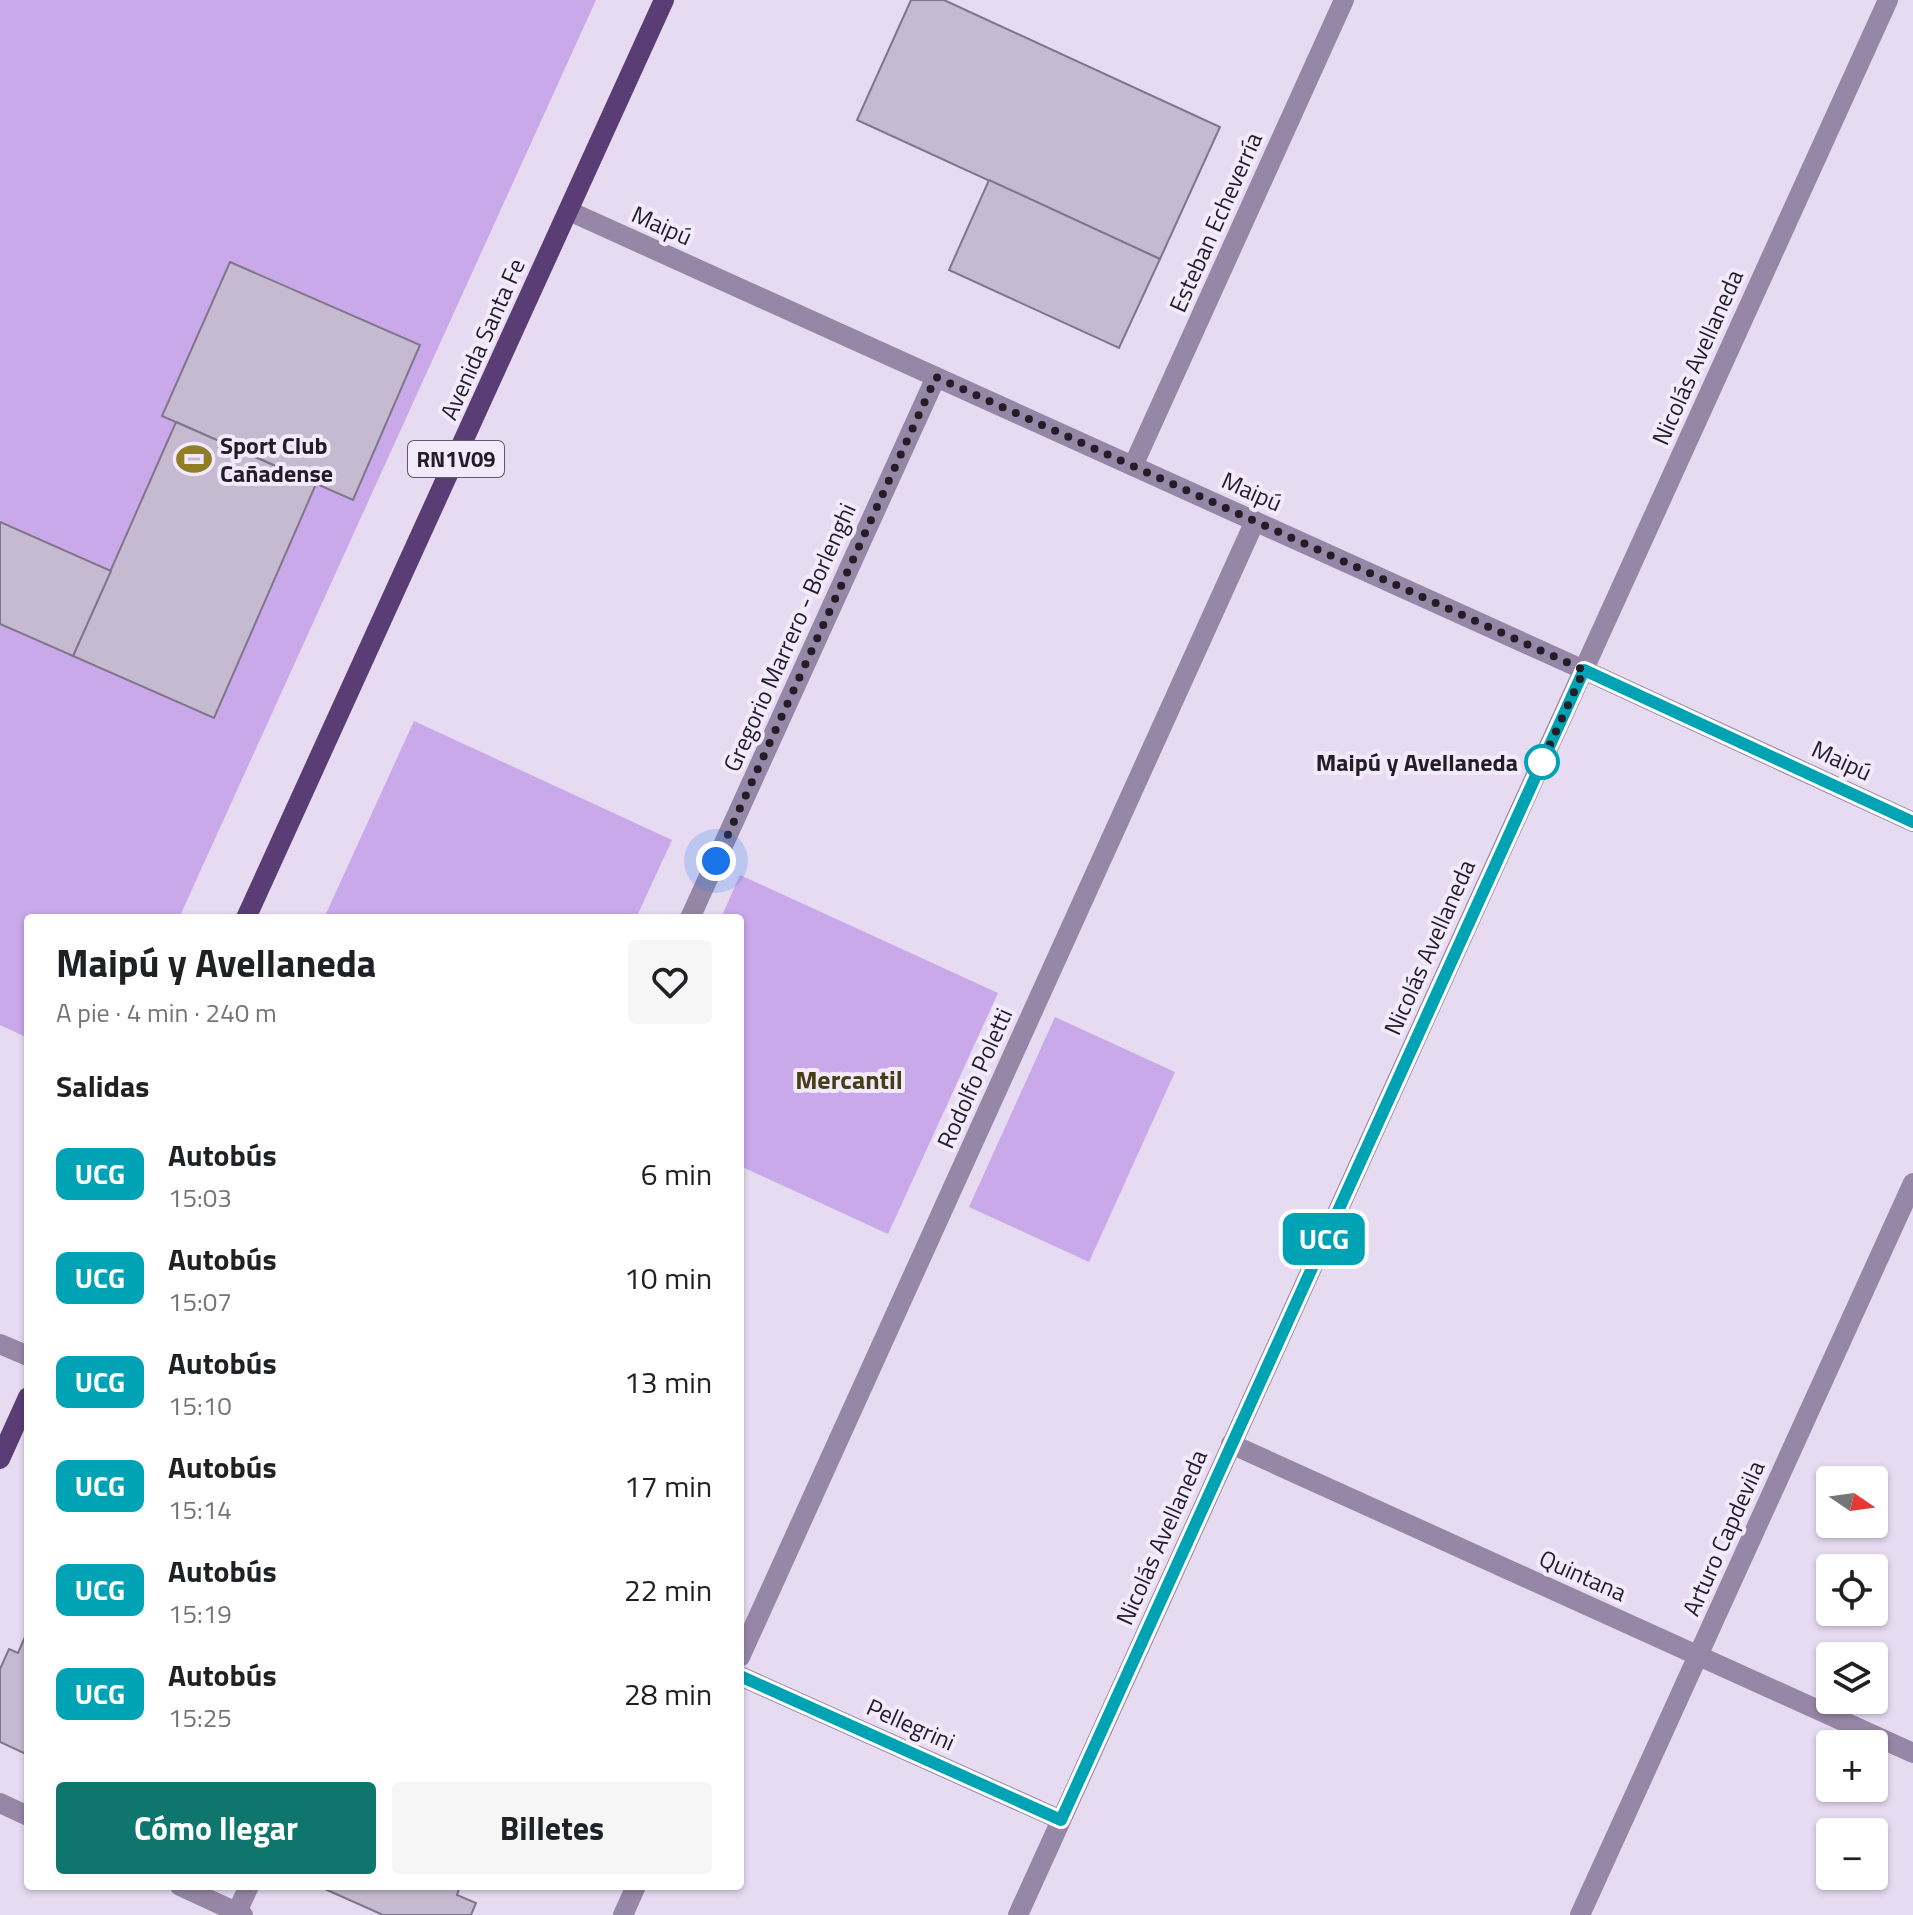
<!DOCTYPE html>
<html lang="es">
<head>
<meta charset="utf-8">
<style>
  :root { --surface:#fff; --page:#f6f6f6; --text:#202124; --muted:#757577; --accent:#0f766e }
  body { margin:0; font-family:"Titillium Web",sans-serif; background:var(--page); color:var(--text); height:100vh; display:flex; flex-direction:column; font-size:30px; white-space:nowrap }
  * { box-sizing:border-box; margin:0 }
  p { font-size:26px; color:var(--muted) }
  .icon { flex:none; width:44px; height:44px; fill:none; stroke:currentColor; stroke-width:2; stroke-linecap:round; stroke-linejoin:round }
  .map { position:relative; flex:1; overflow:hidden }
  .sheet { position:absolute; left:24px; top:914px; width:720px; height:976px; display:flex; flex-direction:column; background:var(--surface); border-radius:8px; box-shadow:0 2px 6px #0004 }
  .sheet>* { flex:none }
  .badge { padding:0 16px; border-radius:12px; font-size:28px; line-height:52px }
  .needle { width:52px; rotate:103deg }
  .tools { position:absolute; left:1816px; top:1466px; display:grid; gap:16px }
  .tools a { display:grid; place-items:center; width:72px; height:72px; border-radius:8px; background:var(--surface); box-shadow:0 2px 6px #0004; font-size:40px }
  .you { position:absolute; width:40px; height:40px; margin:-20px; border:6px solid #fff; border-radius:50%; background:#1a73e8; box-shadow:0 0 0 12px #1a73e833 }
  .map>.badge { position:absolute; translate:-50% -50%; box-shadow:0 0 0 4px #fff }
  h2 { padding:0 32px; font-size:30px; line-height:72px }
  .round { display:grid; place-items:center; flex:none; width:84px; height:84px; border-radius:8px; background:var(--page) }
  .overview { display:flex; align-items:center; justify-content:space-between; height:136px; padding:0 32px }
  h1 { font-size:38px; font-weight:700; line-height:60px }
  .primary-button { display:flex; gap:16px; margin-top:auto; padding:16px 32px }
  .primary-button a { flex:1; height:92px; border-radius:8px; background:var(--accent); color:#fff; font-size:32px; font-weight:700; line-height:92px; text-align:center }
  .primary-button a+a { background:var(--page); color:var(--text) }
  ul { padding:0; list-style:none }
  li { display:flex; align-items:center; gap:24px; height:104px; padding:0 32px }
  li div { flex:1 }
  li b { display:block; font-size:30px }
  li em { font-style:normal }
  li .badge { min-width:88px; font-weight:700; text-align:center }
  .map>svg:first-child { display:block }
  .green { fill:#caa9ea }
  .building { fill:#c5bad0; stroke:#80768b; stroke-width:2 }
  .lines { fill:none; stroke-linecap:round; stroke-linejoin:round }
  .street { stroke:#9787a7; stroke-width:20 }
  .primary { stroke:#5b3d75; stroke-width:20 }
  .line-casing { stroke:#fff; stroke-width:18 }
  .line { stroke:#00a3b4; stroke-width:12 }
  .walk { stroke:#221d26; stroke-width:8; stroke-dasharray:0 14.4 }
  .stop-dot { fill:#fff; stroke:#00a3b4; stroke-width:4 }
  .labels { text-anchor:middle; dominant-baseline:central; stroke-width:8; stroke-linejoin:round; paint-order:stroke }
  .shield { fill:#f3eafc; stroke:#615a66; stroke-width:2 }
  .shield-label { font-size:22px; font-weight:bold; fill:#221d26 }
  .street-label { font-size:24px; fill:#221d26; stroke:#f3eafc }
  .poi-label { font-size:24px; font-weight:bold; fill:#221d26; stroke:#f3eafc; text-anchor:start }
  .stop-label { font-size:24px; font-weight:bold; fill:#221d26; stroke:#f3eafc; text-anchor:end }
  .neighbourhood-label { font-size:26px; font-weight:bold; fill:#463e15; stroke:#f3eafc }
</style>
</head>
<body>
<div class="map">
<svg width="1913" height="1915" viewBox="0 0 1913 1915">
  <rect width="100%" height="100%" fill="#e7dbf2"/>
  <!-- green -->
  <g class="green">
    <polygon points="0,0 596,0 179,918 28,918 28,1038 0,1025"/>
    <polygon points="414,721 672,840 636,918 324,918"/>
    <polygon points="740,875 998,993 888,1234 740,1166 740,918 721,918"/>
    <polygon points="1055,1017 1175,1072 1089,1262 969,1207"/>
  </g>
  <!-- building -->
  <g class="building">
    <polygon points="911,0 944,0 1220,127 1160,259 857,120"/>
    <polygon points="989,180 1160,259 1119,348 949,270"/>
    <polygon points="230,262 420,345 353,500 162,416"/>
    <polygon points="176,422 316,484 214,718 73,656"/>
    <polygon points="0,522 111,571 73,656 0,624"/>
    <polygon points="28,1630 28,1755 0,1742 0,1669 9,1649 18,1653"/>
    <polygon points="318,1886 452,1886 459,1889 457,1895 476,1903 471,1915 383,1915"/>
  </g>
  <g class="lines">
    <!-- street -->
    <g class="street">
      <polyline points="569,211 1584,670 1913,822"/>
      <polyline points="1133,466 1344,0"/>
      <polyline points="690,918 936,377"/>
      <polyline points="0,1344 28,1356"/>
      <polyline points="1231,1444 1913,1753"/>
      <polyline points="740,1657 1255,521"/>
      <polyline points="740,1676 1061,1820"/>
      <polyline points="0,1803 28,1816"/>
      <polyline points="180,1886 243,1915"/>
      <polyline points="237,1912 249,1886"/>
      <polyline points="623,1915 636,1886"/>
      <polyline points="1018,1915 1888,0"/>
      <polyline points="1580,1915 1913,1183"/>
    </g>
    <!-- primary -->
    <g class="primary">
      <polyline points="246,918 664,0"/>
      <polyline points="0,1459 28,1397"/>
    </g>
  </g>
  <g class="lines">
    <!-- line casing -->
    <g class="line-casing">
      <polyline id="line" points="740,1676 1061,1820 1584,670 1913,822"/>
    </g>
    <!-- line -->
    <use href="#line" class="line"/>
    <!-- walk -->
    <polyline class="walk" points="716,861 936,377 1584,670 1542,762"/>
  </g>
  <!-- icons -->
  <defs>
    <g id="stadium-bare" transform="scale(2.76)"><path d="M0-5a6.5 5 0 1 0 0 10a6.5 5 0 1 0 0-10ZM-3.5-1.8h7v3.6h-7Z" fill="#917f26" stroke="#f3eafc" stroke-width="2.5" paint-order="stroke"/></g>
  </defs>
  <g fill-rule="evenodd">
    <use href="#stadium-bare" x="194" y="459"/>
  </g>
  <!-- markers -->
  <circle class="stop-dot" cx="1542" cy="762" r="16"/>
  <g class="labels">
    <!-- shield labels -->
    <rect class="shield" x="408" y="441" width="96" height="36" rx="6"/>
    <g class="shield-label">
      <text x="456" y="459">RN1V09</text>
    </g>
    <!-- street labels -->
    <g class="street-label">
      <text transform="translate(1215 222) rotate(-66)">Esteban Echeverría</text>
      <text transform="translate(662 225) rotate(24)">Maipú</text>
      <text transform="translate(482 339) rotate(-66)">Avenida Santa Fe</text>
      <text transform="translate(1697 357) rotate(-66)">Nicolás Avellaneda</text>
      <text transform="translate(1252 491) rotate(24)">Maipú</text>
      <text transform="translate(789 637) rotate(-66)">Gregorio Marrero - Borlenghi</text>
      <text transform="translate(1842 760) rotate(25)">Maipú</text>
      <text transform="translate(1429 947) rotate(-66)">Nicolás Avellaneda</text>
      <text transform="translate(974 1078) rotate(-66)">Rodolfo Poletti</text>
      <text transform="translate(1161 1537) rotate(-66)">Nicolás Avellaneda</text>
      <text transform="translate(1723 1538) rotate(-66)">Arturo Capdevila</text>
      <text transform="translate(1583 1575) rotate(24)">Quintana</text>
      <text transform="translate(911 1724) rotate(24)">Pellegrini</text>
    </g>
    <!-- poi labels -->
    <g class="poi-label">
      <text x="220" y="445">Sport Club<tspan x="220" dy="28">Cañadense</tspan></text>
    </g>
    <!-- stop labels -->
    <g class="stop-label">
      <text x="1518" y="762">Maipú y Avellaneda</text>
    </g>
    <!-- neighbourhood labels -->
    <g class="neighbourhood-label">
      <text x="849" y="1079">Mercantil</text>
    </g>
  </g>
</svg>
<div class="tools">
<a><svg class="needle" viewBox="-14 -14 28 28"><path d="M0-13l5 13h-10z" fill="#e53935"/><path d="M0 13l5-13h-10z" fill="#757577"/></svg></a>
<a><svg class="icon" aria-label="locate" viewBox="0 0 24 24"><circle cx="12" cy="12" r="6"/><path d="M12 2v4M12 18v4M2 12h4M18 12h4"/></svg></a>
<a><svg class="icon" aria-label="layers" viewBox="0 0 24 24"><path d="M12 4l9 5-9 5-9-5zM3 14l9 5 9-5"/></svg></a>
<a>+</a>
<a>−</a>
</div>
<div class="you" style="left:716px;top:861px"></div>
<b class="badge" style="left:1324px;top:1239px;background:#00a3b4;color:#fff">UCG</b>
<section class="sheet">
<div class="overview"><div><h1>Maipú y Avellaneda</h1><p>A pie · 4 min · 240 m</p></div><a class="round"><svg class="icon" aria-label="heart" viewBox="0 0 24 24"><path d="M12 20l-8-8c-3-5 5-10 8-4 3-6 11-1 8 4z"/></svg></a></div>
<h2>Salidas</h2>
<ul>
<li><span class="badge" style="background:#00a3b4;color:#fff">UCG</span><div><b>Autobús</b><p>15:03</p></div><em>6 min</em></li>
<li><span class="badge" style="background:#00a3b4;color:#fff">UCG</span><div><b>Autobús</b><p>15:07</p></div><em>10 min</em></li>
<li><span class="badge" style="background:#00a3b4;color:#fff">UCG</span><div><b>Autobús</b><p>15:10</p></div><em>13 min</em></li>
<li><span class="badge" style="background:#00a3b4;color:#fff">UCG</span><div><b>Autobús</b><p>15:14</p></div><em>17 min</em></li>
<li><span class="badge" style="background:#00a3b4;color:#fff">UCG</span><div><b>Autobús</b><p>15:19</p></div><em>22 min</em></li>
<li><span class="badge" style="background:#00a3b4;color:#fff">UCG</span><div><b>Autobús</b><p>15:25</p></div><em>28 min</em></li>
</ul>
<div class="primary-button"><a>Cómo llegar</a><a>Billetes</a></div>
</section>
</div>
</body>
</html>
